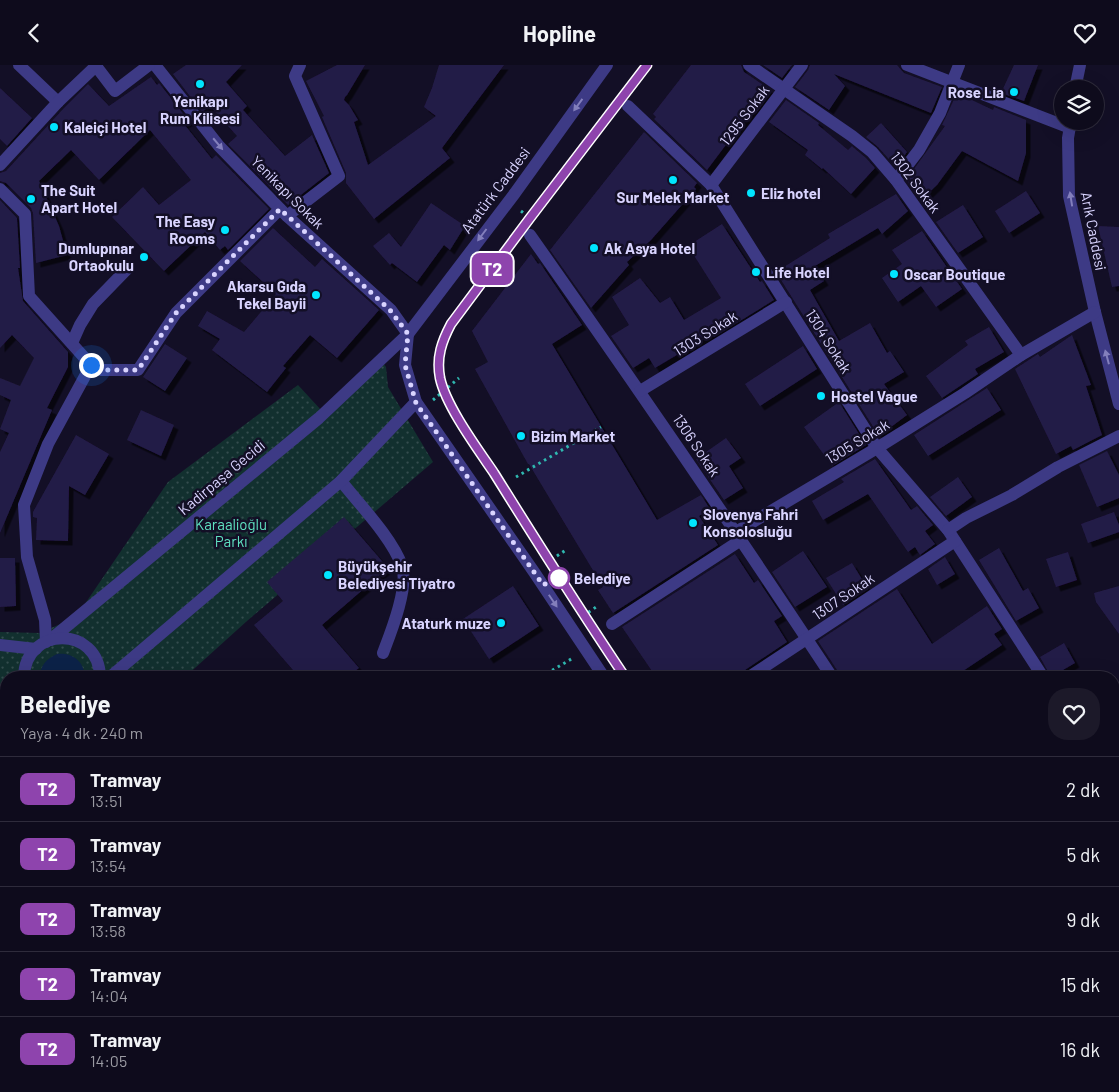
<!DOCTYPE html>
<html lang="tr">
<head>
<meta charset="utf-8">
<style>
  :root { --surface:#0e0b1c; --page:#1c1929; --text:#f1f3f6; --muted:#9b9ba3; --line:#2e2b3b }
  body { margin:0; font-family:Barlow,sans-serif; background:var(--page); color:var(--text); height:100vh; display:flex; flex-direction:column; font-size:19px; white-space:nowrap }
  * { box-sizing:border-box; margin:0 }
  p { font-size:16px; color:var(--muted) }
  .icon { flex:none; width:28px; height:28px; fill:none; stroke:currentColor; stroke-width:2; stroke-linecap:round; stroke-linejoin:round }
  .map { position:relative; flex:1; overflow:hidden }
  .drawer { position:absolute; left:0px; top:606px; width:1120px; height:421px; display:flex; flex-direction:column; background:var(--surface); border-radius:20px 20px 0 0; box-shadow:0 5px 20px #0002,0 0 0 1px var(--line) }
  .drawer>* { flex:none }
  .badge { padding:0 10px; border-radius:8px; font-size:18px; line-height:32px }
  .controls { position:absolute; left:1054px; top:15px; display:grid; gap:10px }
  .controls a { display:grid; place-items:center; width:50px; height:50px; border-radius:50%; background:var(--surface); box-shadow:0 5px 20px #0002,0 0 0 1px var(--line); font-size:25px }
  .you { position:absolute; width:25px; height:25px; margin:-12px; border:4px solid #fff; border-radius:50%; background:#1a73e8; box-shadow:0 0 0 8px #1a73e833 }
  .map>.badge { position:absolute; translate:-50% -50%; box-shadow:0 0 0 2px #fff }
  .round { display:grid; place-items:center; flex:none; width:52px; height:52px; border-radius:20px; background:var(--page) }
  .headline { display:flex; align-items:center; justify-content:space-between; height:85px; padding:0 20px }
  h1 { font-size:24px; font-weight:700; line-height:38px }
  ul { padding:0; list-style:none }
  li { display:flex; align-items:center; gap:15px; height:65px; padding:0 20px; border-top:1px solid var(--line) }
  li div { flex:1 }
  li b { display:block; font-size:19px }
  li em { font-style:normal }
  li .badge { min-width:55px; font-weight:700; text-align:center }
  header { display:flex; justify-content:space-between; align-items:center; height:65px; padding:0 20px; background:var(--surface); font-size:22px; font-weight:700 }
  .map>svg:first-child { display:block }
  .park { fill:url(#park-dots) }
  .water { fill:#0c2248 }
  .building { fill:#241b47; filter:url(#shadow) }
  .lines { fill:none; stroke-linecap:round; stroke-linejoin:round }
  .path { stroke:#2fb8b0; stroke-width:3; stroke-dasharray:2.5 4; stroke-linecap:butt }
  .minor { stroke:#3d3a85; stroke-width:12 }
  .tram { stroke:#00e5ff; stroke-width:1 }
  .oneway { fill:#837fbc }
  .line-casing { stroke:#fff; stroke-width:11 }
  .line { stroke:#8e44ad; stroke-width:8 }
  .walk { stroke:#d9d4ff; stroke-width:5; stroke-dasharray:0 9 }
  .poi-dot { fill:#00e5ff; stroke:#130f26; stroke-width:2 }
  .stop-dot { fill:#fff; stroke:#8e44ad; stroke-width:2.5 }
  .labels { text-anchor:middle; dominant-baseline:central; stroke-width:5; stroke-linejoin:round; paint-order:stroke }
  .poi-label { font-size:15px; font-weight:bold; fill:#d9d4ff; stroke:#130f26; text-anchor:start }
  .street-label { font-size:15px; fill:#d9d4ff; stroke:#130f26 }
  .park-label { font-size:15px; fill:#5fe0c0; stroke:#130f26 }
  .stop-label { font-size:15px; font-weight:bold; fill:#d9d4ff; stroke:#130f26; text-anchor:start }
</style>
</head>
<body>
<header><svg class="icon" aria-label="back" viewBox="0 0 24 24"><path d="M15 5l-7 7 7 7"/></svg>Hopline<svg class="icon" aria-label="heart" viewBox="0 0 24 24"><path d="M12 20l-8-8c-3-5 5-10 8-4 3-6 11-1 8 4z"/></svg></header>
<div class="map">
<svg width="1119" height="1027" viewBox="0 0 1119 1027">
  <defs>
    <pattern id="park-dots" width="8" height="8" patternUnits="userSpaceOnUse" patternTransform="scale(1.25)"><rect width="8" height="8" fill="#12302f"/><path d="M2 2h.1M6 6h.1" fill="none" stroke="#344d4e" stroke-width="1.8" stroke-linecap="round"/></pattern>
    <filter id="shadow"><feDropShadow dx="4.5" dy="4.5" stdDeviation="0" flood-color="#0009"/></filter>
  </defs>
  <rect width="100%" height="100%" fill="#130f26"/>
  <!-- park -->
  <g class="park">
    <polygon points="381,295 386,302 388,322 433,397 247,556 185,612 6,612 6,768 0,773 0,567 40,568 76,552 168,417 298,320 322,346"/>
    <polygon points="391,1021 812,1021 812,1027 382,1027"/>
  </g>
  <!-- water -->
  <path class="water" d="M 57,589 C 73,587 84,597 85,612 L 40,612 C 40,601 46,594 57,589 Z"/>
  <!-- building -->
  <g class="building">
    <polygon points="186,0 242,0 226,17 247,41 243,45 285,91 312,70 329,108 288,140 228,79 237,71 210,41 202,47 173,9"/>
    <polygon points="337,0 365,0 347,30 345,32 344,35 349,40 358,55 354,57 368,100 436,51 424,42 432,23 439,0 504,0 442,83 450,93 374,154 346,118 346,108 322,52 324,51 306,16"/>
    <polygon points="691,0 741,0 744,7 772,26 756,48 752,45 707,105 654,54 656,52 653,49"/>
    <polygon points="763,0 792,0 782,13"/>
    <polygon points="810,0 897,0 904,8 942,22 931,48 834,9 845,21 829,45 795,22 808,5"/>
    <polygon points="1014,0 1038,0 1024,36 1001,28"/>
    <polygon points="151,12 157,20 159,18 189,56 184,59 212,94 216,90 269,144 228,185 225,181 220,185 205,167 164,206 112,152 143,122 159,140 191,115 150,65 99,115 71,85 39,116 59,161 67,190 36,198 33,148 31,143 6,118 0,116 0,108 6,106 64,43 88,19 109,41"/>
    <polygon points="0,23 32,53 7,81 0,74"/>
    <polygon points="957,28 993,45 994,42 1026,55 1026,88 1018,116 962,86 937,120 921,135 906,115 945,61 942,60"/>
    <polygon points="786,35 819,58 818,60 848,85 852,81 854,83 866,93 875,103 851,129 823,103 822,104 805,90 808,85 769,57"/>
    <polygon points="881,58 907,87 896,102 878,82 866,72"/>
    <polygon points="644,67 697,118 694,122 696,124 651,175 627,197 629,200 591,243 550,185"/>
    <polygon points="1026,126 1040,148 1009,168 995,146"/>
    <polygon points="896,129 908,146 882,169 878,163 815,201 824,216 810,225 839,276 870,258 887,288 890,286 904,307 884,319 907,350 879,371 776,207 830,173 828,169"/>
    <polygon points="0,135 17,153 20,203 18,203 23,236 68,287 68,302 47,343 52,345 0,468 0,387 9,368 0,364 11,335 0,330 0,313 20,321 34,293 12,270 0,283"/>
    <polygon points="431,138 465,161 450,185 444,180 417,217 392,198 390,200 373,181 389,168 401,182"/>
    <polygon points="963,140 983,172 958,188 936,157"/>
    <polygon points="722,159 760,217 762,216 774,235 714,272 712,269 655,303 649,293 633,303 611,271 629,260 612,232 640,213 660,238 670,232 684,255 721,233 688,181"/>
    <polygon points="1098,161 1119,162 1119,221 1112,222"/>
    <polygon points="273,163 315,202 322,194 379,245 337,293 310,270 283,301 286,303 267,327 212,285 220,274 198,261 207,246 244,267 276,229 240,196"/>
    <polygon points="922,166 962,224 936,242 921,221 898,237 882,213 902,199 892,185"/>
    <polygon points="531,189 538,199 540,198 582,260 552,279 657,455 701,430 710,444 699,451 718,480 613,548 598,525 603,522 529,399 528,399 475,304 488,297 472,266"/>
    <polygon points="989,262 1004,287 975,304 978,309 942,333 926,311 968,280 965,276"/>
    <polygon points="1072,270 1091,320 1086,321 1102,370 1073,385 1071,381 1056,389 1015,304 1038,289 1040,292"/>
    <polygon points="165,279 187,293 165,326 143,312"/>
    <polygon points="803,281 817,304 760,341 745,319"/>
    <polygon points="987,323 1001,345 928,391 914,370"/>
    <polygon points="839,337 866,380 832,401 804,362"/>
    <polygon points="141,345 174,360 161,391 127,375"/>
    <polygon points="76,370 109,389 85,430 69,421 68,476 36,475 37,453 33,452 33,447"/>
    <polygon points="726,373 741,393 729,401 743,423 724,435 696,394"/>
    <polygon points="1107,386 1119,410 1119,433 1097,442 1079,400"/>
    <polygon points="875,394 911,445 917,441 933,460 925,466 935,479 920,490 915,482 908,487 868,429 823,455 812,436 844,417 841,414"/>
    <polygon points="958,412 972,432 946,451 930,432"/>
    <polygon points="1114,447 1119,460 1119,467 1088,478 1081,459"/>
    <polygon points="344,452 388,503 322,560 359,603 347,612 299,612 254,560 283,536 267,517"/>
    <polygon points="999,483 1023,526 1028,523 1039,543 1016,556 979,495"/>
    <polygon points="803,486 827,522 795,542 772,507"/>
    <polygon points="1068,487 1077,515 1056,522 1046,494"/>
    <polygon points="735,489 754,518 758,515 782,551 774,556 787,577 745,605 741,612 656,612 622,562"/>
    <polygon points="945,492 955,509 937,520 928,504"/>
    <polygon points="0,493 15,493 16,541 0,542"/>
    <polygon points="852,498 868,524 843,540 826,513"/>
    <polygon points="513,521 539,561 489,594 463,554"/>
    <polygon points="1119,521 1119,569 1096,537 1094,528"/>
    <polygon points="897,524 932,579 987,541 1002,564 994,569 1002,580 954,612 840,612 839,608 818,576"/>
    <polygon points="1064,578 1075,598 1051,612 1040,592"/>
  </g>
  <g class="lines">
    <!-- path -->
    <g class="path">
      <polyline points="521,146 531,154"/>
      <polyline points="433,335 459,313"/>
      <polyline points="516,412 601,362"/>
      <polyline points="546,498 566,485"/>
      <polyline points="583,551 599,540"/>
      <polyline points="541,612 573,593"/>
      <polyline points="0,638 6,636"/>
      <polyline points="3,716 6,726"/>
      <polyline points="0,719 6,713"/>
      <polyline points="0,863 6,856"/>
      <polyline points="0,971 6,981"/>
      <polyline points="32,1021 36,1027"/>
      <polyline points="308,1021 311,1027"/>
      <polyline points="840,1021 843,1027"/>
      <polyline points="2,1027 12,1021"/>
      <polyline points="136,1027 146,1021"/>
      <polyline points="422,1027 431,1021"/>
      <polyline points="518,1027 527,1021"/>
    </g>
    <!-- minor -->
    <g class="minor">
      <polyline points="19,0 58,37"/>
      <polyline points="155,0 219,81 287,151 391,245 408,269"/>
      <polyline points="749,0 852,71 872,87 896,115 1021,290"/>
      <polyline points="907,0 1070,63"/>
      <polyline points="1075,24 1080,0"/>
      <polyline points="628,41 711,120 877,383 948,465 1043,612"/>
      <polyline points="1071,56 1068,73 1069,131 1095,247 1119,339"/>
      <polyline points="0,100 58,37 96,1 115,26 149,0"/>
      <polyline points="896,115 919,85 940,48 959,0"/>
      <polyline points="711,120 802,0"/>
      <polyline points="0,124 25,149 29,231 91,300 101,305 138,305 176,248 280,144"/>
      <polyline points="287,151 339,111 295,11 300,0"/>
      <path d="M 530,170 C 633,316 734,463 832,612"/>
      <polyline points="408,269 405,300 416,337 534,507 604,612"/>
      <polyline points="72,278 80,260 93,239 128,203"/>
      <polyline points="640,326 786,237"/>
      <path d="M 341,416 C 360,440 392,473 402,501 C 409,522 391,567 383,588"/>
      <polyline points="948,465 966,453 1012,430 1058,402 1119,371"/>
      <polyline points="736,467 877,383 965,328 1021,290 1095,247"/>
      <polyline points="612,559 741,475"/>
      <polyline points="50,575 319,353 408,269 515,128 607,0"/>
      <polyline points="46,577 45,555 27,492 24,440 48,379 91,300"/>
      <polyline points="0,580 36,584"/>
      <path d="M 24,612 C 25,561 99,560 100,612"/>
      <polyline points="110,612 341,416 416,337"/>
      <polyline points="749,612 955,476"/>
      <polyline points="1114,730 1119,728"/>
      <polyline points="1114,942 1119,950"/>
      <polyline points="868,1021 871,1027"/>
    </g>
    <!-- tram -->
    <g class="tram">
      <path d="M 625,612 C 579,544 535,475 491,405 C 476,380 446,340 440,313 C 436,292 441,276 451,259 L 529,153 L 647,0"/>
      <polyline points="883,1021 886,1027"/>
    </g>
  </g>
  <!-- one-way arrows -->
  <defs><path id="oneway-solid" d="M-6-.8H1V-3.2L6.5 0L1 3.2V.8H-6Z" transform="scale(1.25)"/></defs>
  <g class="oneway">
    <use href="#oneway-solid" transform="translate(578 40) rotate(126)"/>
    <use href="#oneway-solid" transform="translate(218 79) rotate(50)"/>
    <use href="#oneway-solid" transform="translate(1071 134) rotate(-99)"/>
    <use href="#oneway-solid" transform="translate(482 170) rotate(127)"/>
    <use href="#oneway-solid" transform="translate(1107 292) rotate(-105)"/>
    <use href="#oneway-solid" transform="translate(553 536) rotate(56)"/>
  </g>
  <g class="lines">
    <!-- line casing -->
    <g class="line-casing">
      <path id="line" d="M 625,612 C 580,545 537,477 494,408 C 477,383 446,341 440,313 C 436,292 442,276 451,259 L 530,153 L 647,0"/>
    </g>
    <!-- line -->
    <use href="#line" class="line"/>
    <!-- walk -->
    <polyline class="walk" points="91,300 101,305 138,305 176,248 280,144 390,245 408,269 405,300 416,338 543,520 559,513"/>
  </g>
  <!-- markers -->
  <g class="poi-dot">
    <circle cx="200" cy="19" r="5"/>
    <circle cx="1014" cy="27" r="5"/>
    <circle cx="54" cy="62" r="5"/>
    <circle cx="673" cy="115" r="5"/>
    <circle cx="751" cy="128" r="5"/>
    <circle cx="31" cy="134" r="5"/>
    <circle cx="225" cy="165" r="5"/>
    <circle cx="594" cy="183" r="5"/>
    <circle cx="144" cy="192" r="5"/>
    <circle cx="756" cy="207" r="5"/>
    <circle cx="894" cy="209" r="5"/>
    <circle cx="316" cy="230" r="5"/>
    <circle cx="821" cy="331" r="5"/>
    <circle cx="521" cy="371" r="5"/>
    <circle cx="693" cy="458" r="5"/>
    <circle cx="328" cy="510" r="5"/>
    <circle cx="501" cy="558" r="5"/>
  </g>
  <circle class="stop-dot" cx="559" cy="513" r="10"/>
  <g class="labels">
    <!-- poi labels -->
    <g class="poi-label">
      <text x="1004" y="27" text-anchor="end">Rose Lia</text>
      <text x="200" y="36" text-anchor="middle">Yenikapı<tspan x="200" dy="17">Rum Kilisesi</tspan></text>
      <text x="64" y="62">Kaleiçi Hotel</text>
      <text x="41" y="125">The Suit<tspan x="41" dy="17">Apart Hotel</tspan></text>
      <text x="761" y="128">Eliz hotel</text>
      <text x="673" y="132" text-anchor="middle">Sur Melek Market</text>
      <text x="215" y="156" text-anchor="end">The Easy<tspan x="215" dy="17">Rooms</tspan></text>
      <text x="134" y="183" text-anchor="end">Dumlupınar<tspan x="134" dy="17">Ortaokulu</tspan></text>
      <text x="604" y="183">Ak Asya Hotel</text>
      <text x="766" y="207">Life Hotel</text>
      <text x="904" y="209">Oscar Boutique</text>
      <text x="306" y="221" text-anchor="end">Akarsu Gıda<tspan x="306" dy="17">Tekel Bayii</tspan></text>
      <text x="831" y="331">Hostel Vague</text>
      <text x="531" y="371">Bizim Market</text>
      <text x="703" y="449">Slovenya Fahri<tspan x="703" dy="17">Konsolosluğu</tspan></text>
      <text x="338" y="501">Büyükşehir<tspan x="338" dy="17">Belediyesi Tiyatro</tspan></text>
      <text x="491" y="558" text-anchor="end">Ataturk muze</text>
    </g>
    <!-- street labels -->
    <g class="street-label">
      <text transform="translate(744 50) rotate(-53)">1295 Sokak</text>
      <text transform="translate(916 117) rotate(53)">1302 Sokak</text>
      <text transform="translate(495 125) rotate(-53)">Atatürk Caddesi</text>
      <text transform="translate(288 127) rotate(45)">Yenikapı Sokak</text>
      <text transform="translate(1094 166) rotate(79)">Arık Caddesi</text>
      <text transform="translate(705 268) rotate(-32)">1303 Sokak</text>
      <text transform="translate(829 276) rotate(58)">1304 Sokak</text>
      <text transform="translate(857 376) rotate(-31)">1305 Sokak</text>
      <text transform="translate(697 380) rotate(56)">1306 Sokak</text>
      <text transform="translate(221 412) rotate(-40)">Kadirpaşa Gecidi</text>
      <text transform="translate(843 531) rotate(-34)">1307 Sokak</text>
    </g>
    <!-- park labels -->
    <g class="park-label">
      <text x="231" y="459">Karaalioğlu<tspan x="231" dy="17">Parkı</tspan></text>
    </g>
    <!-- stop labels -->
    <g class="stop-label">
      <text x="574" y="513">Belediye</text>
    </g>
  </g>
</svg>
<div class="controls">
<a><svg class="icon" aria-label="layers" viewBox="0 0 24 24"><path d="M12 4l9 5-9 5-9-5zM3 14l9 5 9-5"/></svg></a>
</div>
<div class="you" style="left:91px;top:300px"></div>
<b class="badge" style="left:492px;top:204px;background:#8e44ad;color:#fff">T2</b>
<section class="drawer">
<div class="headline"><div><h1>Belediye</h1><p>Yaya · 4 dk · 240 m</p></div><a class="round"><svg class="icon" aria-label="heart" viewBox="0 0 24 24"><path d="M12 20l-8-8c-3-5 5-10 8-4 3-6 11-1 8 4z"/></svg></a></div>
<ul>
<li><span class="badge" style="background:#8e44ad;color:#fff">T2</span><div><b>Tramvay</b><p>13:51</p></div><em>2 dk</em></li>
<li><span class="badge" style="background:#8e44ad;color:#fff">T2</span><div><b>Tramvay</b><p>13:54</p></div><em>5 dk</em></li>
<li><span class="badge" style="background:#8e44ad;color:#fff">T2</span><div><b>Tramvay</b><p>13:58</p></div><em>9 dk</em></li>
<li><span class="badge" style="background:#8e44ad;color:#fff">T2</span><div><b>Tramvay</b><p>14:04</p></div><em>15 dk</em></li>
<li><span class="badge" style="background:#8e44ad;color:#fff">T2</span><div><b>Tramvay</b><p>14:05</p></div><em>16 dk</em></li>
</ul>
</section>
</div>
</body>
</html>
